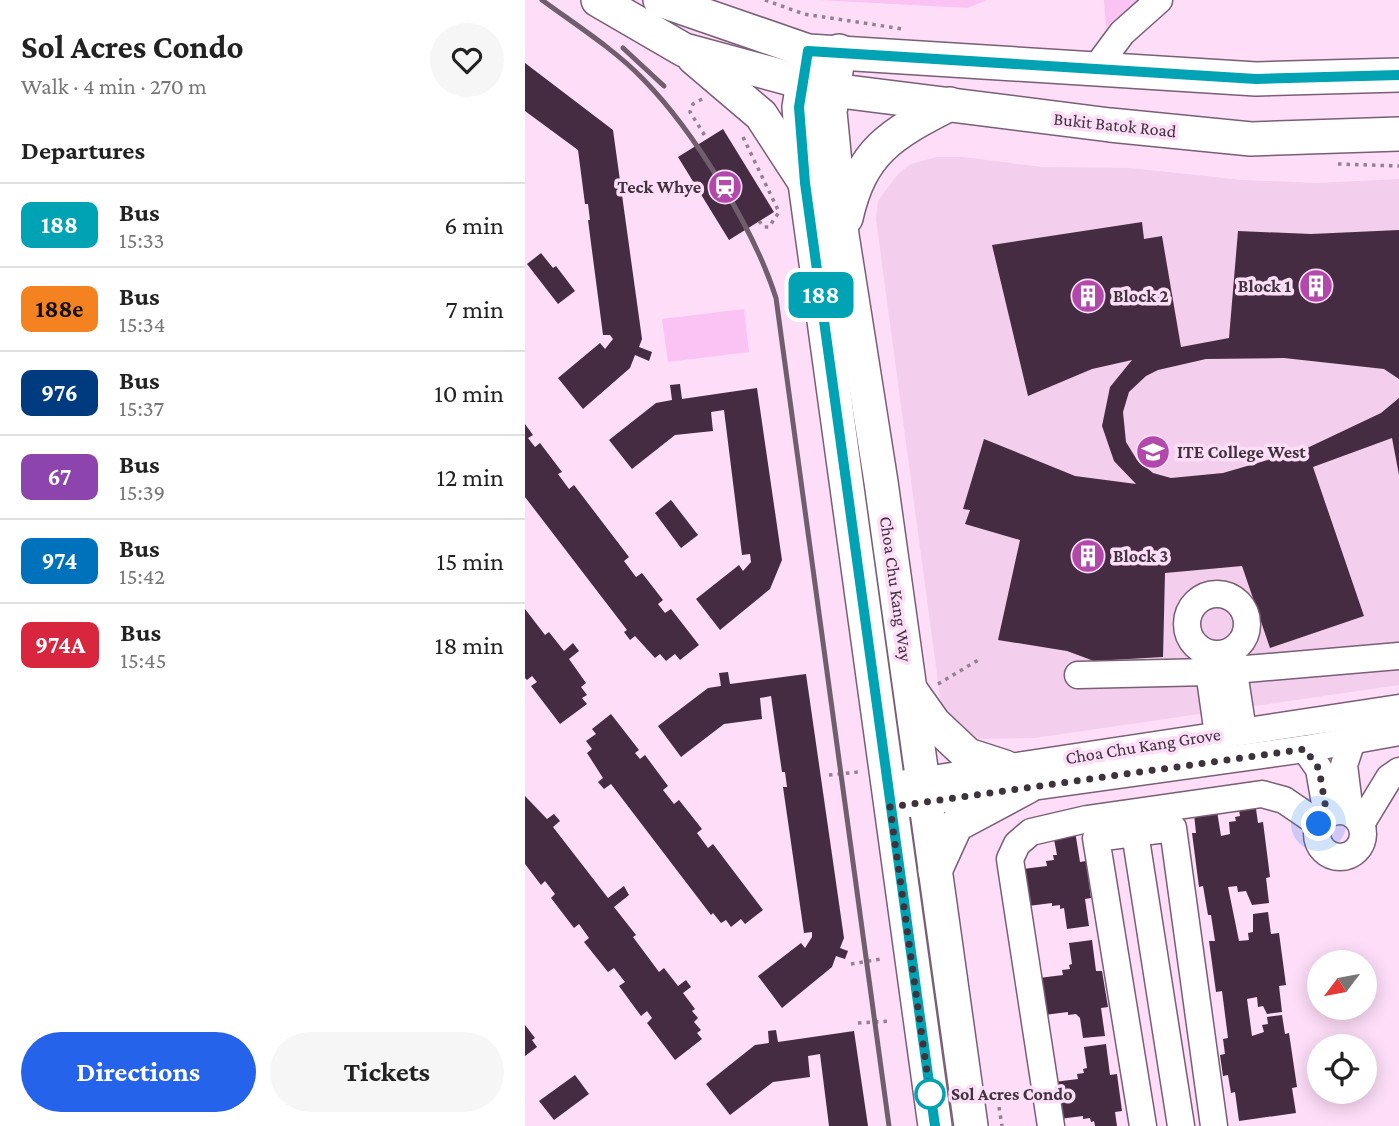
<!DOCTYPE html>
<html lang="en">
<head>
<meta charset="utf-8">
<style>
  :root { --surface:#fff; --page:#f6f6f6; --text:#222; --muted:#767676; --line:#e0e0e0; --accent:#2563eb }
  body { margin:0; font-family:"Crimson Pro",serif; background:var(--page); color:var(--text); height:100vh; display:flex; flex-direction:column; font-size:26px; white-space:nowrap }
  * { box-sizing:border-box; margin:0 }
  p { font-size:23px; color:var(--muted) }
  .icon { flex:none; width:38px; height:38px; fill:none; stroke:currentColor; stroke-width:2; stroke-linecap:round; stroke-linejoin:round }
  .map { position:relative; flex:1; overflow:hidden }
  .panel { display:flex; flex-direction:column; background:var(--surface); width:525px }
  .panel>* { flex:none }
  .badge { padding:0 14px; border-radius:10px; font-size:24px; line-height:46px }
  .needle { width:46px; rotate:238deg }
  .tools { position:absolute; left:782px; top:950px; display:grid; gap:14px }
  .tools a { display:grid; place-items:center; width:70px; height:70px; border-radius:50%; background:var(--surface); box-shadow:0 4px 18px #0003; font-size:35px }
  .you { position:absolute; width:35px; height:35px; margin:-18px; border:5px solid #fff; border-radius:50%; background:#1a73e8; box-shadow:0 0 0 10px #1a73e833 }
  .map>.badge { position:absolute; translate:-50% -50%; box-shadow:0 0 0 4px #fff }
  h2 { padding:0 21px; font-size:26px; line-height:63px }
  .round { display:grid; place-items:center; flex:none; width:74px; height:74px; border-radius:37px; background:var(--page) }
  .overview { display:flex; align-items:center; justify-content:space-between; height:119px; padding:0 21px }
  h1 { font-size:33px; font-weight:700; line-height:52px }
  .cta { display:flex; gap:14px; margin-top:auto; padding:14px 21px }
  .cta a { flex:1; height:80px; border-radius:42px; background:var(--accent); color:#fff; font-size:28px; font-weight:700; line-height:80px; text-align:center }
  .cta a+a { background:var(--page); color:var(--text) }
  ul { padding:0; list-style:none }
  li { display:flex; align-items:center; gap:21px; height:84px; padding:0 21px; border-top:2px solid var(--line) }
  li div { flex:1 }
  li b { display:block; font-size:26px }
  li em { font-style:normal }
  li .badge { min-width:77px; font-weight:700; text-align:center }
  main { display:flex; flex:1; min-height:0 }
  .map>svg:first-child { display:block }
  .built { fill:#f3ceed }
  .green { fill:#fbc3f3 }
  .building { fill:#452c42 }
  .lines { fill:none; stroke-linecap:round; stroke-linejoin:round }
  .minor-casing { stroke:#795e75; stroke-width:29 }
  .major-casing { stroke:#795e75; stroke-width:36 }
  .path { stroke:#958092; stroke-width:3.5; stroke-dasharray:3.5 5; stroke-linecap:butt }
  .minor { stroke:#fff; stroke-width:26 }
  .major { stroke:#fff; stroke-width:33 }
  .rail { stroke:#6f5e6d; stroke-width:5 }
  .line-casing { stroke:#fff; stroke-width:16 }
  .line { stroke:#00a3b4; stroke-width:10 }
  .walk { stroke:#3e323c; stroke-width:7; stroke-dasharray:0 12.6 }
  .stop-dot { fill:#fff; stroke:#00a3b4; stroke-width:3.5 }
  .labels { text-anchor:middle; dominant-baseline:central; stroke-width:7; stroke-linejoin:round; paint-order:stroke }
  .street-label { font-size:18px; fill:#3e323c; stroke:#fdddf8 }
  .poi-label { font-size:18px; font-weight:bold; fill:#3e323c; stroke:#fdddf8; text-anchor:start }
  .stop-label { font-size:18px; font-weight:bold; fill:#3e323c; stroke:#fdddf8; text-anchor:start }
</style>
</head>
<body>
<main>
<section class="panel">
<div class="overview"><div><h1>Sol Acres Condo</h1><p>Walk · 4 min · 270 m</p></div><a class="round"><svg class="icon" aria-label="heart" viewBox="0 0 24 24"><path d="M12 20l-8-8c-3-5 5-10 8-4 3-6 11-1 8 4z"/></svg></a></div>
<h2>Departures</h2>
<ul>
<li><span class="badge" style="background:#00a3b4;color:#fff">188</span><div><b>Bus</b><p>15:33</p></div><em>6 min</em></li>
<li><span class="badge" style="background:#f58220;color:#111">188e</span><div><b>Bus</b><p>15:34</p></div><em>7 min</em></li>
<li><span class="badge" style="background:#003b80;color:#fff">976</span><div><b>Bus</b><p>15:37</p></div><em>10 min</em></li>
<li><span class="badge" style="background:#8e44ad;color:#fff">67</span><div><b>Bus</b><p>15:39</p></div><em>12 min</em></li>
<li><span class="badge" style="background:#0072bc;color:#fff">974</span><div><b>Bus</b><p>15:42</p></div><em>15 min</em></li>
<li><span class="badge" style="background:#d7263d;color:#fff">974A</span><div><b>Bus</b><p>15:45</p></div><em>18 min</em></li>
</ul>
<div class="cta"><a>Directions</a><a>Tickets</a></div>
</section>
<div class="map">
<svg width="874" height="1126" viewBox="0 0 874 1126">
  <rect width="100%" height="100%" fill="#fdddf8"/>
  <!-- built -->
  <polygon class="built" points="412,157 438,157 517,167 605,168 717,180 792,183 874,179 874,685 509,738 454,739 434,727 416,704 351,219 353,201 373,174 386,164"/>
  <!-- green -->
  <g class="green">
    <polygon points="294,0 462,0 442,8"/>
    <polygon points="579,0 614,0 581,27"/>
    <polygon points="219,309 224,352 143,362 137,319"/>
  </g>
  <!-- building -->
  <g class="building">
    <polygon points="0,63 88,130 117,339 114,347 127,352 124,361 110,355 105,368 58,409 33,378 75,343 80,349 88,339 85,335 78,335 63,220 65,220 63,204 60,204 53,150 0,111"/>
    <polygon points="198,129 249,212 204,240 153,157"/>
    <polygon points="617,222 619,239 637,236 656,347 704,338 713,231 786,234 874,230 874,379 859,369 759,358 681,359 633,370 621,376 604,392 598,412 601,442 612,460 628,473 646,478 698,473 780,449 856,413 874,398 874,475 867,438 788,467 839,616 745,648 717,566 640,573 638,657 569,661 542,651 473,640 495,540 440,524 445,510 438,509 459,439 550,476 611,484 589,461 577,426 585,387 607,360 567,369 503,396 467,245"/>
    <polygon points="16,253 28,268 31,266 50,291 33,304 2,264"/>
    <polygon points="155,384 157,399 232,388 257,560 245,589 195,630 171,599 214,565 218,571 226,562 225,554 217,555 199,410 186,412 188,431 150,435 107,469 84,440 131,403 147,400 145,385"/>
    <polygon points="0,424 8,435 3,438 10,447 15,443 37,472 33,474 44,489 49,485 104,557 99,561 111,577 117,573 138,600 133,604 140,613 146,609 174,645 155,660 150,654 141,661 135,654 130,658 110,636 105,640 99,632 102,630 0,497"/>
    <polygon points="146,500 173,535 156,548 130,513"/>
    <polygon points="0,609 20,635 24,632 39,651 48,643 54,651 44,659 61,683 56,687 62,695 57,698 62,704 35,724 6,686 12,682 7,676 2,680 0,678"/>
    <polygon points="203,672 205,684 281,674 319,938 315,948 323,951 320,959 311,956 307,967 257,1008 233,976 276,943 280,948 287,937 287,932 279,933 258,787 262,787 260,772 257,772 246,696 235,698 237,719 199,724 156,757 133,726 183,688 196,686 194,673"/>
    <polygon points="86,714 114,750 110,753 115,759 120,755 143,786 138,790 149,804 154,800 177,829 172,833 183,848 188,844 238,910 220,924 216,919 206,927 201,920 196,923 188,913 186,915 86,784 79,789 73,782 78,778 62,753 67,749 61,741 71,734 67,729"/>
    <polygon points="0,796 22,819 29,814 35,821 28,827 83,898 99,886 104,895 89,907 111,935 108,937 134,972 139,968 153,986 161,980 166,987 158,993 170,1009 167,1011 173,1018 169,1022 176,1030 172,1033 177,1039 150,1060 122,1023 127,1018 122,1011 116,1016 94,986 100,982 89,968 83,972 59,942 64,938 54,924 49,928 26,898 30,894 20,881 16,885 0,864"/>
    <polygon points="730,802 733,823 738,822 745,877 741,878 744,903 727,905 721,891 713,892 712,886 703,887 714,941 724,940 723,933 728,932 728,914 743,912 746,934 754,933 761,985 754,986 757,1012 742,1014 738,1006 733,1007 732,997 722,999 727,1036 739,1032 737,1025 743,1024 742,1017 757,1015 760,1034 764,1033 772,1087 767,1088 771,1113 714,1121 710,1092 706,1093 703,1075 698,1076 695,1055 700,1054 698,1039 703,1038 697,991 691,992 684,941 690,941 686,915 683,915 678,886 674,887 667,833 671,833 669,814 692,811 696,836 705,834 704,822 711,821 710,817 715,816 713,804"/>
    <polygon points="550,831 555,862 561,861 566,898 560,899 564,926 542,929 539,908 535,909 535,905 527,906 527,903 503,906 498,869 522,866 521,861 529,860 528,855 532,855 528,834"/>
    <polygon points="567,940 571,971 577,971 583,1007 576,1008 580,1036 558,1038 555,1018 551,1014 543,1015 543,1012 519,1015 514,978 538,975 537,970 545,969 544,965 547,964 544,943"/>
    <polygon points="0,1025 10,1038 7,1040 12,1047 0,1056"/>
    <polygon points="251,1030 253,1042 329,1031 343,1126 304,1126 295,1054 283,1056 285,1077 248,1082 205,1115 181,1084 230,1045 244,1043 243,1031"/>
    <polygon points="581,1044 585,1075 592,1074 597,1111 590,1112 592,1126 570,1126 569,1121 566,1122 565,1118 558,1119 558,1116 534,1119 529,1082 553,1079 552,1074 559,1073 558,1069 562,1068 559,1047"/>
    <polygon points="50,1075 64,1094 29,1120 14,1101"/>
  </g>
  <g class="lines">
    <!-- minor casing -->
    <g class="minor-casing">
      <g id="minor">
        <polyline points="571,68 597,33 634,0"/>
        <circle cx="692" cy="624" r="30"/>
        <polyline points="706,653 718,731"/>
        <polyline points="682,657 693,735"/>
        <polyline points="709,670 874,656"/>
        <polyline points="553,675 684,672"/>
        <polyline points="780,749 794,769 802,815"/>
        <polyline points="381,783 874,708"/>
        <polyline points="384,804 780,749 874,732"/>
        <circle cx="815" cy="834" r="23"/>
        <polyline points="825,813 819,765 827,741"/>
        <polyline points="836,824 864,778 874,771"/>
        <polyline points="610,833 656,1126"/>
        <polyline points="526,1126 486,866 485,859 492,844 506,832 562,819 737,794 759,800 794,824"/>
        <polyline points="618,1126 571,838 648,828 689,1126"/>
      </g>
    </g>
    <!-- major casing -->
    <g class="major-casing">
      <g id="major">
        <polyline points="73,0 159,50 307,90 585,125 726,139 874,134"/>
        <polyline points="135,0 283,51 731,79 874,75"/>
        <polyline points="283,51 274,107 280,183 410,1126"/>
        <polyline points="314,51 305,112 317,235 356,482 446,1126"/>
        <polyline points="169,58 236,115 279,181"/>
        <path d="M 321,218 C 336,151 366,134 425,104"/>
        <polyline points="387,692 409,723 443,755 480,767"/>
        <polyline points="410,871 431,825 502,787"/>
      </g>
    </g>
    <!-- path -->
    <g class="path">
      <polyline points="240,0 279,14 378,29"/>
      <polyline points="177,99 168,104 165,112 182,139"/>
      <polyline points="218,137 254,212 244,227 239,227 234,221"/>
      <polyline points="813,164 874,166"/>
      <polyline points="413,684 455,659"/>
      <polyline points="304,775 333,772"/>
      <polyline points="326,964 356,959"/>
      <polyline points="333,1023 365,1021"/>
      <polyline points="474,1107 477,1126"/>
    </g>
    <!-- minor -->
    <use href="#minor" class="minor"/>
    <!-- major -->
    <use href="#major" class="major"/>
    <!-- rail -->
    <g class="rail">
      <path d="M 17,0 C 51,25 89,49 118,79 C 169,131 229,229 251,298 L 364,1126"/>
      <polyline points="98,48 139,86"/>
    </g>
  </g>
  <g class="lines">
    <!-- line casing -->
    <g class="line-casing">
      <polyline id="line" points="410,1126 280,183 274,107 283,51 731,79 874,75"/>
    </g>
    <!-- line -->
    <use href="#line" class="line"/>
    <!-- walk -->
    <polyline class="walk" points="405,1094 365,807 780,749 794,769 802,815 794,824"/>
  </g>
  <!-- icons -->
  <defs>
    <g id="station-disc" transform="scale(1.75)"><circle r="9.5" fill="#b248a9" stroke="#fdddf8"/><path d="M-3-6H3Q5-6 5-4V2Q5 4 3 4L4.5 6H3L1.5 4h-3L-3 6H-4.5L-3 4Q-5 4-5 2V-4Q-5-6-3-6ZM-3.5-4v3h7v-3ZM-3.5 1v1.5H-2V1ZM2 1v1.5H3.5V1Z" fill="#fff"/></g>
    <g id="building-disc" transform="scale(1.75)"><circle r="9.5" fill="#b248a9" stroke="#fdddf8"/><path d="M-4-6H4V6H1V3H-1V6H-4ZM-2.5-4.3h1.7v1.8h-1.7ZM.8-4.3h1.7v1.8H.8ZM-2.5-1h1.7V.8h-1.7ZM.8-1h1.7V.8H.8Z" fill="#fff"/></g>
    <g id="school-disc" transform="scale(1.75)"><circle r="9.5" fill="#b248a9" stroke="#fdddf8"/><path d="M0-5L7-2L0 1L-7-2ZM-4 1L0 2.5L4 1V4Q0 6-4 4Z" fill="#fff"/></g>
  </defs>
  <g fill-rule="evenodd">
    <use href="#station-disc" x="200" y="187"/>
    <use href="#building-disc" x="791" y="286"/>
    <use href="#building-disc" x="563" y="296"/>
    <use href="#school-disc" x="628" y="452"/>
    <use href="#building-disc" x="563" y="556"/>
  </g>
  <!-- markers -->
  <circle class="stop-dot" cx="405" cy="1094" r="14"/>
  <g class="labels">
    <!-- street labels -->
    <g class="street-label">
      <text transform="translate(590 125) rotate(6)">Bukit Batok Road</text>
      <text transform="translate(371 589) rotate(82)">Choa Chu Kang Way</text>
      <text transform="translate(618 746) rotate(-9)">Choa Chu Kang Grove</text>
    </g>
    <!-- poi labels -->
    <g class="poi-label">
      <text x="176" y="187" text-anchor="end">Teck Whye</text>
      <text x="766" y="286" text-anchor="end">Block 1</text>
      <text x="588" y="296">Block 2</text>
      <text x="652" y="452">ITE College West</text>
      <text x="588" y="556">Block 3</text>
    </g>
    <!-- stop labels -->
    <g class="stop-label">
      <text x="426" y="1094">Sol Acres Condo</text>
    </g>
  </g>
</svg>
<div class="tools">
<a><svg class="needle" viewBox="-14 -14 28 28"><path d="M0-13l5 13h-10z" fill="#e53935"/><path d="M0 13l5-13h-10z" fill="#767676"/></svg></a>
<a><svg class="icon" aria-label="locate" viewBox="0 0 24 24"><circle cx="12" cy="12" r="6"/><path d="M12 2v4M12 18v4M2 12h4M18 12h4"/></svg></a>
</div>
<div class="you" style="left:794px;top:824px"></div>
<b class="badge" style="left:296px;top:295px;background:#00a3b4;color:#fff">188</b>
</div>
</main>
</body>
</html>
